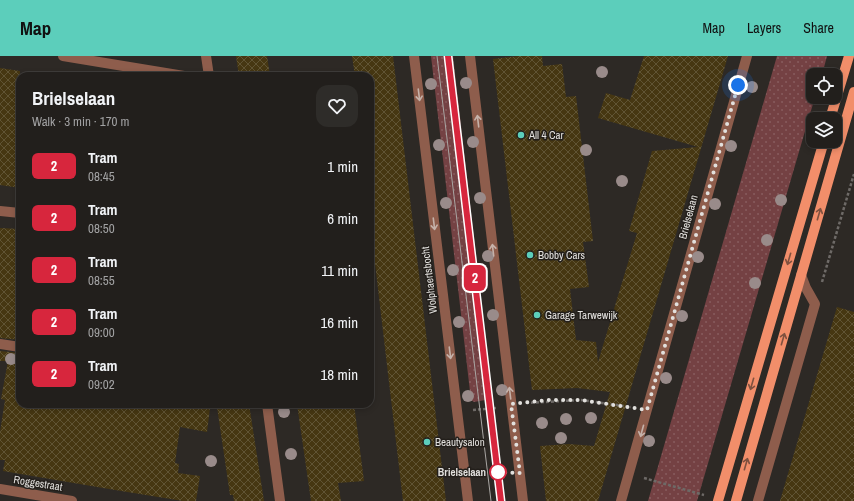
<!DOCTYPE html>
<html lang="en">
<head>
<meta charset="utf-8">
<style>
  :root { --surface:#221f1c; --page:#2e2c29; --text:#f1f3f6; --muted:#a2a2a3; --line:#3f3d3b; --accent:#5ccebb }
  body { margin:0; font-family:"Archivo Narrow",sans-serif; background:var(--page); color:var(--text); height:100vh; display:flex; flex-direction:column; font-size:15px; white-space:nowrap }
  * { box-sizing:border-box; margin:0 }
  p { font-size:13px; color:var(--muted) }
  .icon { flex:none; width:22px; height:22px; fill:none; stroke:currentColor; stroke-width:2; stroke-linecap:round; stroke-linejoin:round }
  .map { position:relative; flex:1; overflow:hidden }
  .drawer { position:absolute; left:16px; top:16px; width:358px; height:336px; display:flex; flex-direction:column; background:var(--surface); border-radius:12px; box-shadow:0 2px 6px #0003,0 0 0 1px var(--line) }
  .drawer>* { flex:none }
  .badge { padding:0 8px; border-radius:6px; font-size:14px; line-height:26px }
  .fabs { position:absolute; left:806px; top:12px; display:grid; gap:8px }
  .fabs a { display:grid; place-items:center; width:36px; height:36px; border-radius:8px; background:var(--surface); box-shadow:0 2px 6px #0003,0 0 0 1px var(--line); font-size:20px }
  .you { position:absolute; width:20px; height:20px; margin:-10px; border:3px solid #fff; border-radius:50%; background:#1a73e8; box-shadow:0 0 0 6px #1a73e833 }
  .map>.badge { position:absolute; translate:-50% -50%; box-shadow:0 0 0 2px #fff }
  .round { display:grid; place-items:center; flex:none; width:42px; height:42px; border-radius:12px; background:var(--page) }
  .overview { display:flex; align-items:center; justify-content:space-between; height:68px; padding:0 16px }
  h1 { font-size:19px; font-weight:700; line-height:30px }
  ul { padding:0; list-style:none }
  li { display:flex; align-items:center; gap:12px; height:52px; padding:0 16px }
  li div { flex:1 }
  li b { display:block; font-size:15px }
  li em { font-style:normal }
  li .badge { min-width:44px; font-weight:700; text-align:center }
  header { display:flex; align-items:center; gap:24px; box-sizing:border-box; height:56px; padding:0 20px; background:var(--accent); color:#111 }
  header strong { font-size:19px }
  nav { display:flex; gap:22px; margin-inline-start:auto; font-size:14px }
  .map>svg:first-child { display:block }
  .grass { fill:url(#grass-dots) }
  .building { fill:url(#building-cross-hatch) }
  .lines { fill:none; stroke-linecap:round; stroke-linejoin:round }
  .path { stroke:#6e6a67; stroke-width:2.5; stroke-dasharray:3 2; stroke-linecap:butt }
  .minor { stroke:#8e5d4c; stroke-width:10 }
  .major { stroke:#f28e6a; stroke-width:10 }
  .tram { stroke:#a9a6a3; stroke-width:1 }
  .tree { fill:#998b8a }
  .oneway { stroke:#c5b2aa }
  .oneway2 { stroke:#80513f }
  .line-casing { stroke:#fff; stroke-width:9 }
  .line { stroke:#d7263d; stroke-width:6 }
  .walk { stroke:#e2e0dd; stroke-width:4; stroke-dasharray:0 7.2 }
  .poi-dot { fill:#5ccebb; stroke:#231f1b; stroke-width:1.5 }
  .stop-dot { fill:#fff; stroke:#d7263d; stroke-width:2 }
  .labels { text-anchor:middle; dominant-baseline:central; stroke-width:3; stroke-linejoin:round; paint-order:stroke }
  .poi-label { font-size:11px; fill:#e2e0dd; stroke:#231f1b; text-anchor:start }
  .street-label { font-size:11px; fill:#e2e0dd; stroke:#231f1b }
  .stop-label { font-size:11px; font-weight:bold; fill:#e2e0dd; stroke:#231f1b; text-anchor:end }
</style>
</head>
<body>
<header>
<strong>Map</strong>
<nav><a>Map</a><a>Layers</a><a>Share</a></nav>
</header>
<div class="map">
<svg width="854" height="445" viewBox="0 0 854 445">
  <defs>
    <pattern id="grass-dots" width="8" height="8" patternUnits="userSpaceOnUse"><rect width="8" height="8" fill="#744143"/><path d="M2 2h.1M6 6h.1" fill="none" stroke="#885c5e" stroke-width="1.8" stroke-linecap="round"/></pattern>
    <pattern id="building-cross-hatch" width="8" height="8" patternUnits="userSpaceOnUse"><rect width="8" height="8" fill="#463712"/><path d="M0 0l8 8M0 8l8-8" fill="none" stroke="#605434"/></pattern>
  </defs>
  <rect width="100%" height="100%" fill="#2d2925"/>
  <!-- grass -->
  <g class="grass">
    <polygon points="431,0 453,0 492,339 491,343 474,346 471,344"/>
    <polygon points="777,0 827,0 822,19 813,19 813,41 815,41 697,445 648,445"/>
  </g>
  <!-- building -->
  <g class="building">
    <polygon points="236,0 267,0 270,20 239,20"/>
    <polygon points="352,0 393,0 446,445 403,445 372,182 370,151 370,20 355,20"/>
    <polygon points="519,0 542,0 543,10 562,8 566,41 576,40 593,185 583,186 589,231 570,233 576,284 596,286 598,306 637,177 629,175 652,95 698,91 598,62 606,37 630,44 644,0 728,0 598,445 546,445 540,390 569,388 594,390 610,336 577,332 532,334 493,3"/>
    <polygon points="0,12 20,15 20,132 0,129"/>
    <polygon points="0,172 20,173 20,284 0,282"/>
    <polygon points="837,251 854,256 854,445 780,445"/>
    <polygon points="0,295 20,297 20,348 209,348 208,352 210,352 207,376 180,371 175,407 179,408 178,417 200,420 196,445 183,445 115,434 3,415 5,404 0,404 0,376 5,344 1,343 8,305 0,305"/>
    <polygon points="239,348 249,348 264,445 234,445 233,439 230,439 217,351"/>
    <polygon points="297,348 354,348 364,425 338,427 341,445 311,445"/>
  </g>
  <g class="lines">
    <!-- path -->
    <g class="path">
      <polyline points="822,226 854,118"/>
      <polyline points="526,347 581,344 631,351"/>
      <polyline points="473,354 496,352"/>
      <polyline points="644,422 704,439"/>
    </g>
    <!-- minor -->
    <g class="minor">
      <polyline points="63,0 184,20"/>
      <polyline points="206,0 209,20"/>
      <polyline points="414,0 468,445"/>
      <polyline points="470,0 523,445"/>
      <polyline points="0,155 20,157"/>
      <polyline points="0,288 20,291"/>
      <polyline points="267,348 280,445"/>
      <polyline points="0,433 72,445"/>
      <polyline points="621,445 747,0"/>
      <polyline points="758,445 815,248 806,232 801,219"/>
    </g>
    <!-- major -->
    <g class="major">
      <polyline points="830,63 849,0"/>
      <polyline points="718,445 824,85"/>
      <polyline points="736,445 854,36"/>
    </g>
    <!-- tram -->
    <g class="tram">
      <polyline points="437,0 491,445"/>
      <polyline points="448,0 501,445"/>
    </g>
  </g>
  <!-- trees -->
  <g class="tree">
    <circle cx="602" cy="16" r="6"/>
    <circle cx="466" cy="27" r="6"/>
    <circle cx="431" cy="28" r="6"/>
    <circle cx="752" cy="31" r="6"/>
    <circle cx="473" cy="86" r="6"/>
    <circle cx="439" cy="89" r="6"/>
    <circle cx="731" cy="90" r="6"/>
    <circle cx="586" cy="94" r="6"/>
    <circle cx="622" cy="125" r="6"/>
    <circle cx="480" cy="142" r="6"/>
    <circle cx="781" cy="144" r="6"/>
    <circle cx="446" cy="147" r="6"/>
    <circle cx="715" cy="148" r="6"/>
    <circle cx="767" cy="184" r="6"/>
    <circle cx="488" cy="200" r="6"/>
    <circle cx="698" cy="201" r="6"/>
    <circle cx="453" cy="214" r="6"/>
    <circle cx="755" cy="227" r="6"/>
    <circle cx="493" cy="259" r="6"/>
    <circle cx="682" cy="260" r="6"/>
    <circle cx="459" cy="266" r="6"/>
    <circle cx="11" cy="303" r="6"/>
    <circle cx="666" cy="322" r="6"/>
    <circle cx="502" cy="334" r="6"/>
    <circle cx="468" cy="340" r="6"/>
    <circle cx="284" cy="356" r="6"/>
    <circle cx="591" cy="362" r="6"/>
    <circle cx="566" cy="363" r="6"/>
    <circle cx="542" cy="367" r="6"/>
    <circle cx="561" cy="382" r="6"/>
    <circle cx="649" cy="385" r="6"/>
    <circle cx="291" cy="398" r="6"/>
    <circle cx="211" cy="405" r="6"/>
  </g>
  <!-- one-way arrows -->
  <defs><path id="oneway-shaft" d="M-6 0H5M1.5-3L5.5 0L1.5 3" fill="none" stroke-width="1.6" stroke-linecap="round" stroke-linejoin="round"/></defs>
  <g class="oneway">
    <use href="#oneway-shaft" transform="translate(419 39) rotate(83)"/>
    <use href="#oneway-shaft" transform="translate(478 65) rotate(-97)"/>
    <use href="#oneway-shaft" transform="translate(434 168) rotate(83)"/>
    <use href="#oneway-shaft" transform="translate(493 194) rotate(-97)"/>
    <use href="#oneway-shaft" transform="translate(450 297) rotate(83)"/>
    <use href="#oneway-shaft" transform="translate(510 337) rotate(-97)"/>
    <use href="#oneway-shaft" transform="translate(642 375) rotate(105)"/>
  </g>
  <g class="oneway2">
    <use href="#oneway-shaft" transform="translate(819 158) rotate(-74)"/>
    <use href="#oneway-shaft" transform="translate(789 203) rotate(106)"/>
    <use href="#oneway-shaft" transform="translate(783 283) rotate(-74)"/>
    <use href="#oneway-shaft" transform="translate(752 328) rotate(106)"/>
    <use href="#oneway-shaft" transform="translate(746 408) rotate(-74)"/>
  </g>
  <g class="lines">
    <!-- line casing -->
    <g class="line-casing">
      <polyline id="line" points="448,0 501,445"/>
    </g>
    <!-- line -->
    <use href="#line" class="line"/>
    <!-- walk -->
    <polyline class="walk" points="498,416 520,417 511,348 550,344 581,344 647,354 738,29"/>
  </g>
  <!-- markers -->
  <g class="poi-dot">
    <circle cx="521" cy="79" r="4"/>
    <circle cx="530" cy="199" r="4"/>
    <circle cx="537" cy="259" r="4"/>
    <circle cx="427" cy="386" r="4"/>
  </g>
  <circle class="stop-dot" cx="498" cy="416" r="8"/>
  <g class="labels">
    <!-- poi labels -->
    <g class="poi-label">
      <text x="529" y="79">All 4 Car</text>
      <text x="538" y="199">Bobby Cars</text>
      <text x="545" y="259">Garage Tarwewijk</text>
      <text x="435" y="386">Beautysalon</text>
    </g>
    <!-- street labels -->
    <g class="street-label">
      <text transform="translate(688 161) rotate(-75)">Brielselaan</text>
      <text transform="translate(429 224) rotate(-97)">Wolphaertsbocht</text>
      <text transform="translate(38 427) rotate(9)">Roggestraat</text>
    </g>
    <!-- stop labels -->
    <g class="stop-label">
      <text x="486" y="416">Brielselaan</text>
    </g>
  </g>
</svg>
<div class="fabs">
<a><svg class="icon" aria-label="locate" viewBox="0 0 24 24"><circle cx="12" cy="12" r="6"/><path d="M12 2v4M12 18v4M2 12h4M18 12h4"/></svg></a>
<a><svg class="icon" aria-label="layers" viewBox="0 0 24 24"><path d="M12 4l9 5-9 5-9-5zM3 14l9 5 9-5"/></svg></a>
</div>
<div class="you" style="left:738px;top:29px"></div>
<b class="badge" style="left:475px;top:222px;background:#d7263d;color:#fff">2</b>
<section class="drawer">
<div class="overview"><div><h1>Brielselaan</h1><p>Walk · 3 min · 170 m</p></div><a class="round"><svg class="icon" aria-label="heart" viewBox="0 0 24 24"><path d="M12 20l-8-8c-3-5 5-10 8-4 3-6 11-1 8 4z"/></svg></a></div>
<ul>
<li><span class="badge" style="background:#d7263d;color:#fff">2</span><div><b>Tram</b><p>08:45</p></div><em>1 min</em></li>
<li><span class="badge" style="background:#d7263d;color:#fff">2</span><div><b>Tram</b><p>08:50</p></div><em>6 min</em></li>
<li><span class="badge" style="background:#d7263d;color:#fff">2</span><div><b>Tram</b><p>08:55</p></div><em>11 min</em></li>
<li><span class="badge" style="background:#d7263d;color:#fff">2</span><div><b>Tram</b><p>09:00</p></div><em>16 min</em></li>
<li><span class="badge" style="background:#d7263d;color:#fff">2</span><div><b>Tram</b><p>09:02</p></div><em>18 min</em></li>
</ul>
</section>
</div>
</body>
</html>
